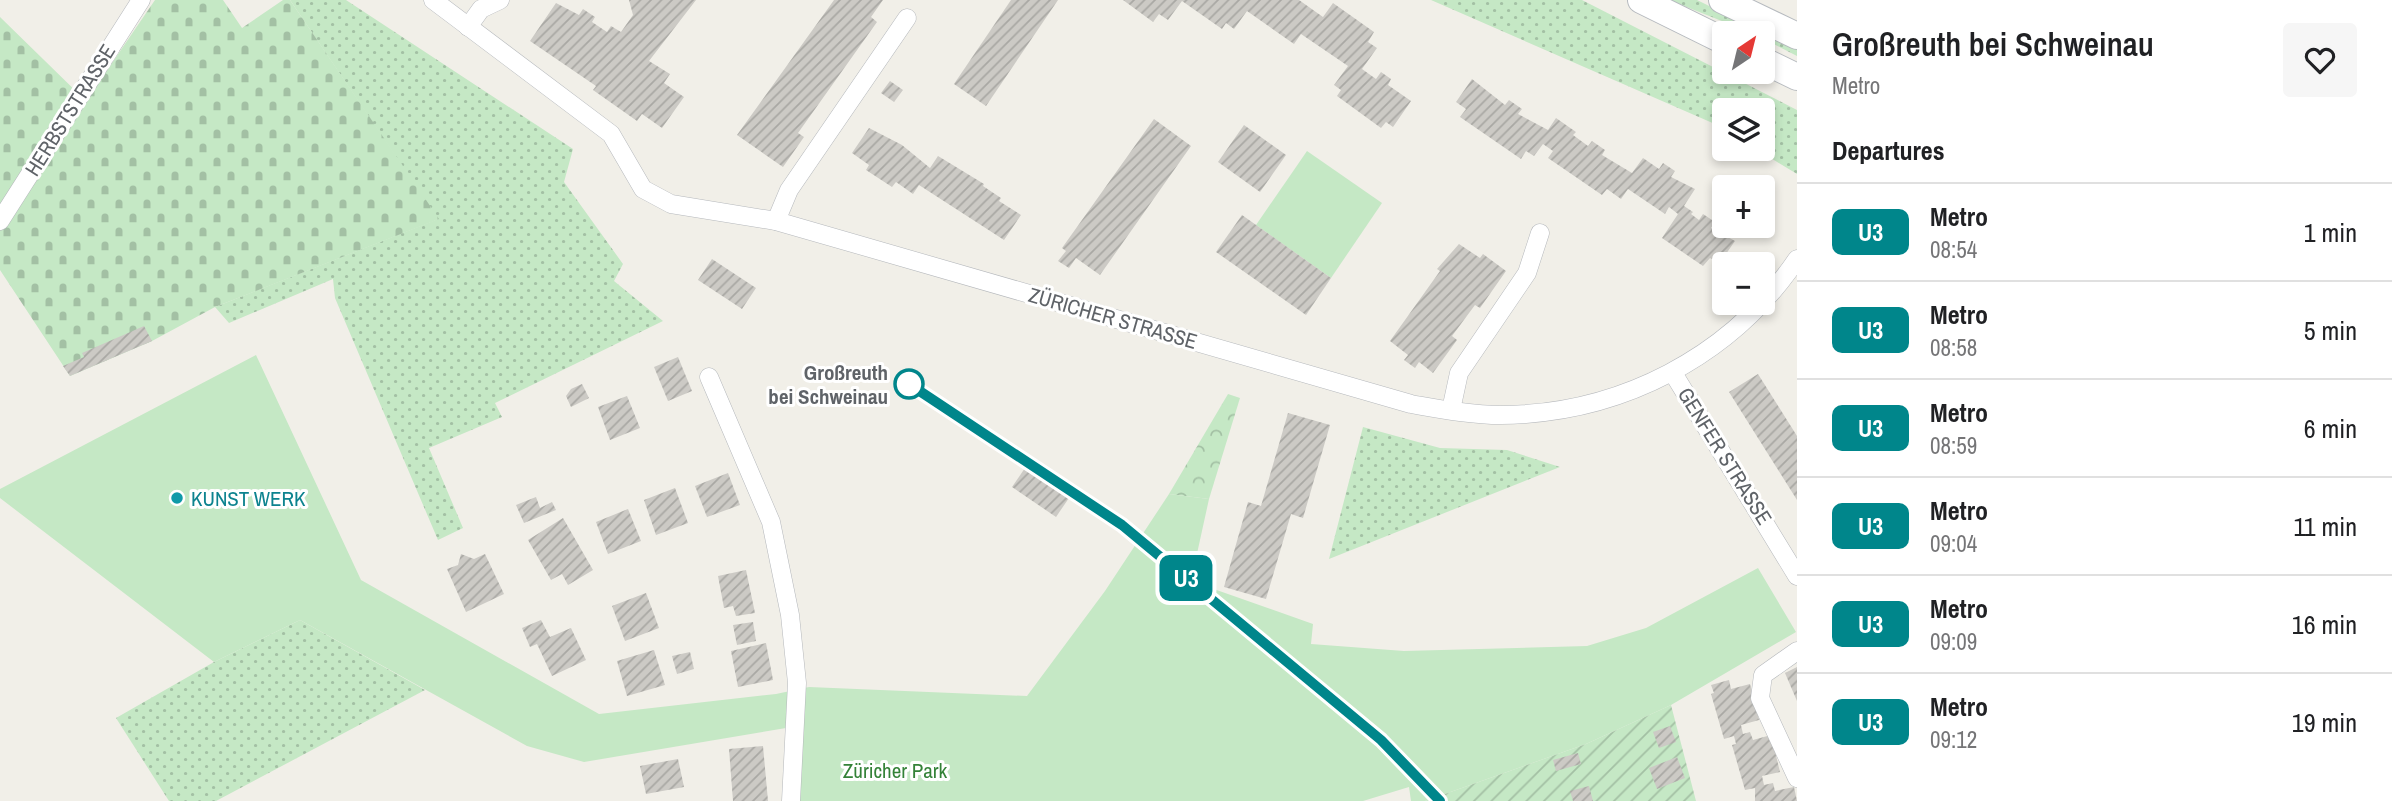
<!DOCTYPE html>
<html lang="en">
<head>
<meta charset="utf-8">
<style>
  :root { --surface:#fff; --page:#f6f6f6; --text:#202124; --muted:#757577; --line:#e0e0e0 }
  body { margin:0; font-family:"Archivo Narrow",sans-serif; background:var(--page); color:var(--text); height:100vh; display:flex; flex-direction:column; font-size:26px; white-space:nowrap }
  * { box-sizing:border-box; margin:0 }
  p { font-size:23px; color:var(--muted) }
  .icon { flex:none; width:38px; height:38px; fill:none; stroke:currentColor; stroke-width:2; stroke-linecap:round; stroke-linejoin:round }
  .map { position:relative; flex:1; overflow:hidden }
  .side { display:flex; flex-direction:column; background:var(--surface); width:595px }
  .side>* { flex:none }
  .badge { padding:0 14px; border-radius:10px; font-size:24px; line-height:46px }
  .needle { width:46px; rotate:35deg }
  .fabs { position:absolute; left:1712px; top:21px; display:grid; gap:14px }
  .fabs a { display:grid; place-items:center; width:63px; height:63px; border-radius:7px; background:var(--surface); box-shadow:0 4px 10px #0003; font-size:35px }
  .map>.badge { position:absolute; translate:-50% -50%; box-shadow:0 0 0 4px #fff }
  h2 { padding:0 35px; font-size:26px; line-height:63px }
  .round { display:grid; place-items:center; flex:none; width:74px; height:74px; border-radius:7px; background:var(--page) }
  .overview { display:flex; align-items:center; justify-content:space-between; height:119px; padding:0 35px }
  h1 { font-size:33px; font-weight:600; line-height:52px }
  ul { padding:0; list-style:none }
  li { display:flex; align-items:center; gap:21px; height:98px; padding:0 35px; border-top:2px solid var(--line) }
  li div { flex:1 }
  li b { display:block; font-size:26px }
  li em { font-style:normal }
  li .badge { min-width:77px; font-weight:700; text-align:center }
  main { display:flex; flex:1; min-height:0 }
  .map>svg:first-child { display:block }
  .grass { fill:url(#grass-dots) }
  .forest { fill:url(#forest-crowns) }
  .cemetery { fill:url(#cemetery-stones) }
  .park { fill:#c5e8c5 }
  .garden { fill:url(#garden-furrows) }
  .building { fill:url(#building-hatch) }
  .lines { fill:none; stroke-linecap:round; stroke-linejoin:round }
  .minor-casing { stroke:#b5b8bc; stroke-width:19 }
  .secondary-casing { stroke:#b6babf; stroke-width:28 }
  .minor { stroke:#fff; stroke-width:18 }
  .secondary { stroke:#fff; stroke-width:26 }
  .line-casing { stroke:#fff; stroke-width:16 }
  .line { stroke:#00868b; stroke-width:10 }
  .stop-dot { fill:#fff; stroke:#00868b; stroke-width:3.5 }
  .culture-dot { fill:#0f9aa8; stroke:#fff; stroke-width:2.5 }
  .labels { text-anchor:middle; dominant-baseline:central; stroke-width:6; stroke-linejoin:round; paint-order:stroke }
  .street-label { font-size:21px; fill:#5f6368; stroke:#fff }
  .stop-label { font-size:21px; font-weight:bold; fill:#5f6368; stroke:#fff; text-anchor:end }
  .culture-label { font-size:21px; fill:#0d838f; stroke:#fff; text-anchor:start }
  .park-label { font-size:21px; fill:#348238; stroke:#fff }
</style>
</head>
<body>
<main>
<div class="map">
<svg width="1797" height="801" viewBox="0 0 1797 801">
  <defs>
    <pattern id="grass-dots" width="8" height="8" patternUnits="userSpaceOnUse" patternTransform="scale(1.75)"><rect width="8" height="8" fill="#c5e8c5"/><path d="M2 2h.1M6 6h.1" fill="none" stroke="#a3c0a4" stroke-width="1.8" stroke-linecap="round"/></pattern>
    <pattern id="forest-crowns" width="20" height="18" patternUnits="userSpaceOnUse" patternTransform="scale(1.75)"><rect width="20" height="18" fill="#c5e8c5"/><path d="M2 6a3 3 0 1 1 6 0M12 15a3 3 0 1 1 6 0" fill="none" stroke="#a3c0a4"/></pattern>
    <pattern id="cemetery-stones" width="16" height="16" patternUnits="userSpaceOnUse" patternTransform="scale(1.75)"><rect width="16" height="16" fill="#c5e8c5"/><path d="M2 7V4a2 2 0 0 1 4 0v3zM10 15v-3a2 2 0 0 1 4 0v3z" fill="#a3c0a4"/></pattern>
    <pattern id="garden-furrows" width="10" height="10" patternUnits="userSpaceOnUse" patternTransform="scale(1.75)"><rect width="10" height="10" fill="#c5e8c5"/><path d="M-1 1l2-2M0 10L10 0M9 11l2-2" fill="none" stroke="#a3c0a4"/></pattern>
    <pattern id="building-hatch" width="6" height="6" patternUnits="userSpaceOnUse" patternTransform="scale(1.75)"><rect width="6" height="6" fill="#cccac5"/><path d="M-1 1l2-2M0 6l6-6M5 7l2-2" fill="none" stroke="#a9a8a4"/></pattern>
  </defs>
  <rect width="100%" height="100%" fill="#f1efe8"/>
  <!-- grass -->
  <g class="grass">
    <polygon points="290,0 346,0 573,149 564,182 623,264 614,281 663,321 495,403 502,417 429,448 463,528 438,540 335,298 333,279 229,323 215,307 438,219"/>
    <polygon points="1431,0 1582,0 1797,110 1797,174 1756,149 1762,149 1762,110 1724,110 1724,128"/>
    <polygon points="1669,0 1697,0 1797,49 1797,56 1762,38 1762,33 1752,33"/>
    <polygon points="1363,427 1440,448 1507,450 1560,467 1329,559"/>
    <polygon points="300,620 425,690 216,801 169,801 116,718 214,662"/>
  </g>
  <!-- forest -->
  <polygon class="forest" points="1228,394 1240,398 1209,499 1169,494"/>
  <!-- cemetery -->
  <polygon class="cemetery" points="155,0 223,0 242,28 283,0 290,0 439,219 215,307 152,341 70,376 0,270 0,17 86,101"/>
  <!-- park -->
  <g class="park">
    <polygon points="1307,151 1382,203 1331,278 1256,225"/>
    <polygon points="256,355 361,580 599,714 776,694 809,687 1027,696 1105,591 1169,494 1209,499 1191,581 1313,624 1311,644 1404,651 1587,646 1646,628 1758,568 1796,632 1671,705 1586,744 1425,801 1411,801 1409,787 1363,801 797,801 804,725 584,762 527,746 300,620 214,662 0,498 0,489"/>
  </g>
  <!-- garden -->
  <polygon class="garden" points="1671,705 1696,801 1425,801 1586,744"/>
  <!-- building -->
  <g class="building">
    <polygon points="629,0 696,0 649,61 670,74 664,83 684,97 662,128 642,114 637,121 593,90 596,86 530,41 556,3 579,15 583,9 595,17 592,22 607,32 611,26 621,32 633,15"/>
    <polygon points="834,0 883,0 871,17 877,22 798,133 804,137 783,167 737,135"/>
    <polygon points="1011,0 1058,0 986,106 954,84"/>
    <polygon points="1123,0 1299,0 1323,17 1333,3 1374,32 1368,42 1377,48 1362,69 1376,79 1381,72 1391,79 1388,85 1411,101 1393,127 1386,122 1381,128 1337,96 1341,90 1334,85 1348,66 1301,34 1294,44 1247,11 1234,29 1226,23 1222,29 1182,1 1168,20 1159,14 1153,22"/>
    <polygon points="1472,79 1505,105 1509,100 1522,109 1518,114 1548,130 1556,118 1576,132 1573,135 1588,146 1592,141 1605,150 1602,155 1632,173 1643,158 1659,169 1663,163 1675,171 1671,177 1695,189 1684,206 1693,212 1691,214 1699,220 1703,214 1715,222 1711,228 1735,241 1719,264 1710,258 1703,266 1662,238 1678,214 1669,207 1665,214 1628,189 1621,199 1607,189 1602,195 1548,158 1553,151 1543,144 1534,156 1526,151 1521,159 1460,117 1466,109 1456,102"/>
    <polygon points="890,81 903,90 894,102 881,93"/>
    <polygon points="1154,119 1191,146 1100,275 1076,258 1069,268 1058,261 1066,251 1062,248"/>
    <polygon points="1244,125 1286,155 1260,192 1218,162"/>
    <polygon points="869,128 902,145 930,168 938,156 984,184 983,186 1001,198 999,201 1021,215 1004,240 919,185 913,194 896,182 892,187 866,170 869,165 852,153"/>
    <polygon points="1242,215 1331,278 1306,315 1216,252"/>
    <polygon points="1459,244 1480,258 1483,254 1506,271 1480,308 1475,305 1452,336 1457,340 1433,373 1419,362 1415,368 1404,360 1408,355 1390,341 1440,271 1437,269"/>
    <polygon points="712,259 756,288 742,309 698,280"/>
    <polygon points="144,326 152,341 70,376 63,366 84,357 82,353"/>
    <polygon points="678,357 692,391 668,401 654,367"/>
    <polygon points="1758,374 1797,436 1797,500 1729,392"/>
    <polygon points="582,384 589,398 571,407 566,396 571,389"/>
    <polygon points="627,396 640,428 610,440 598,407"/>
    <polygon points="1288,413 1330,425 1303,518 1291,514 1266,599 1224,587 1248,502 1261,506"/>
    <polygon points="1027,465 1071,495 1056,517 1012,487"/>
    <polygon points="728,473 740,505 707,517 695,486"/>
    <polygon points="675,488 688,523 656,535 644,500"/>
    <polygon points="536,497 540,508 552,502 556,510 524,523 516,505"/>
    <polygon points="628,509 641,541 608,554 596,522"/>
    <polygon points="563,518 593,570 568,585 562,574 551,580 528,540"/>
    <polygon points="461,554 474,559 485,554 504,594 466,612 447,569 458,565"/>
    <polygon points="746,570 755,613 736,616 733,606 724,608 718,576"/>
    <polygon points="646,593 659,628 625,641 612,606"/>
    <polygon points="541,620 550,637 571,628 586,660 552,676 537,644 530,647 522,628"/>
    <polygon points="753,622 756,641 737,645 733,625"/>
    <polygon points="766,643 773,680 738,687 731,651"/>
    <polygon points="654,650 665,685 627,696 617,661"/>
    <polygon points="690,652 694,669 677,674 672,656"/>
    <polygon points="1797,667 1797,701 1785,673"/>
    <polygon points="1729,680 1731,689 1750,684 1759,720 1741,725 1743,734 1750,732 1753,740 1771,735 1780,772 1762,776 1764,785 1773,783 1775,791 1794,787 1797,801 1755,801 1755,788 1745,790 1732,745 1736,744 1734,736 1724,739 1711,694 1714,693 1711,685"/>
    <polygon points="1670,726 1676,742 1659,748 1653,732"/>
    <polygon points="763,746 768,801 733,801 729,749"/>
    <polygon points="1578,753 1581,764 1556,771 1553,760"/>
    <polygon points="1677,757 1685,778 1657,789 1649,768"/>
    <polygon points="678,759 684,787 646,794 640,766"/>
    <polygon points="1589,786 1593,801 1573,801 1570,791"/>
  </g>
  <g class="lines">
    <!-- minor casing -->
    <g class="minor-casing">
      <g id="minor">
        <path d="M 433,0 L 611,134 L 643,189 L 671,204 L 776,221 L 1411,404 C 1440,409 1471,415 1501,415 C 1620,414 1731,357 1797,259"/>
        <polyline points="468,27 481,9 500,0"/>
        <polyline points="0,221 141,0"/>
        <polyline points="776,221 789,190 907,18"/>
        <polyline points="1673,373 1797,576"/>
        <polyline points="709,377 771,522 790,615 797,683 791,801"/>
        <polyline points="1451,410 1459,373 1527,273 1540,233"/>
        <polyline points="1797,651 1763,675 1760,698 1797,778"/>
      </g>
    </g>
    <!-- secondary casing -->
    <g class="secondary-casing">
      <g id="secondary">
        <polyline points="1641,0 1724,41"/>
        <polyline points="1722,0 1797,36"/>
        <polyline points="1762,60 1797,77"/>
      </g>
    </g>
    <!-- minor -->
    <use href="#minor" class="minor"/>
    <!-- secondary -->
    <use href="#secondary" class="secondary"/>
  </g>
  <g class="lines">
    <!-- line casing -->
    <g class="line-casing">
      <polyline id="line" points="909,384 1122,525 1381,740 1440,801"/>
    </g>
    <!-- line -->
    <use href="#line" class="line"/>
  </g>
  <!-- markers -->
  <circle class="stop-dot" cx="909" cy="384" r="14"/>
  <circle class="culture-dot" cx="177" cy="498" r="7"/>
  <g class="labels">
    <!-- street labels -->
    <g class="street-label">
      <text transform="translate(70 110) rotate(-58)">HERBSTSTRASSE</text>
      <text transform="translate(1113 318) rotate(16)">ZÜRICHER STRASSE</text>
      <text transform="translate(1725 456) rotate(58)">GENFER STRASSE</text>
    </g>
    <!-- stop labels -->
    <g class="stop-label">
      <text x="888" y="372">Großreuth<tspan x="888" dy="24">bei Schweinau</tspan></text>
    </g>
    <!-- culture labels -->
    <g class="culture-label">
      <text x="191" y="498">KUNST WERK</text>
    </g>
    <!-- park labels -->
    <g class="park-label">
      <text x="895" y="770">Züricher Park</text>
    </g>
  </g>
</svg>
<div class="fabs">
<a><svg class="needle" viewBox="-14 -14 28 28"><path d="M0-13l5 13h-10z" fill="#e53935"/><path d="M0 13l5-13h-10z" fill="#757577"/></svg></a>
<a><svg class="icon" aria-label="layers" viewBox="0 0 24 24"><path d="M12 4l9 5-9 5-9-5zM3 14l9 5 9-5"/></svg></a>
<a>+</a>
<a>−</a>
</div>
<b class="badge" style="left:1186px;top:578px;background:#00868b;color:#fff">U3</b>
</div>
<section class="side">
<div class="overview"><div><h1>Großreuth bei Schweinau</h1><p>Metro</p></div><a class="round"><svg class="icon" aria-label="heart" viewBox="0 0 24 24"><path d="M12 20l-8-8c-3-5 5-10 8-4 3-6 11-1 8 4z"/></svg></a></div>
<h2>Departures</h2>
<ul>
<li><span class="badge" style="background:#00868b;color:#fff">U3</span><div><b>Metro</b><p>08:54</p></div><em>1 min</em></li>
<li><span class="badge" style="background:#00868b;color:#fff">U3</span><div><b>Metro</b><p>08:58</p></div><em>5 min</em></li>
<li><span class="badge" style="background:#00868b;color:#fff">U3</span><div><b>Metro</b><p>08:59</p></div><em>6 min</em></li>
<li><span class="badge" style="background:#00868b;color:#fff">U3</span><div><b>Metro</b><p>09:04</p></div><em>11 min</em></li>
<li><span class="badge" style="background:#00868b;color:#fff">U3</span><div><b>Metro</b><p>09:09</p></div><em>16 min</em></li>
<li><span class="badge" style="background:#00868b;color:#fff">U3</span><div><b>Metro</b><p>09:12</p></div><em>19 min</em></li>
</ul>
</section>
</main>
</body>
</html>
